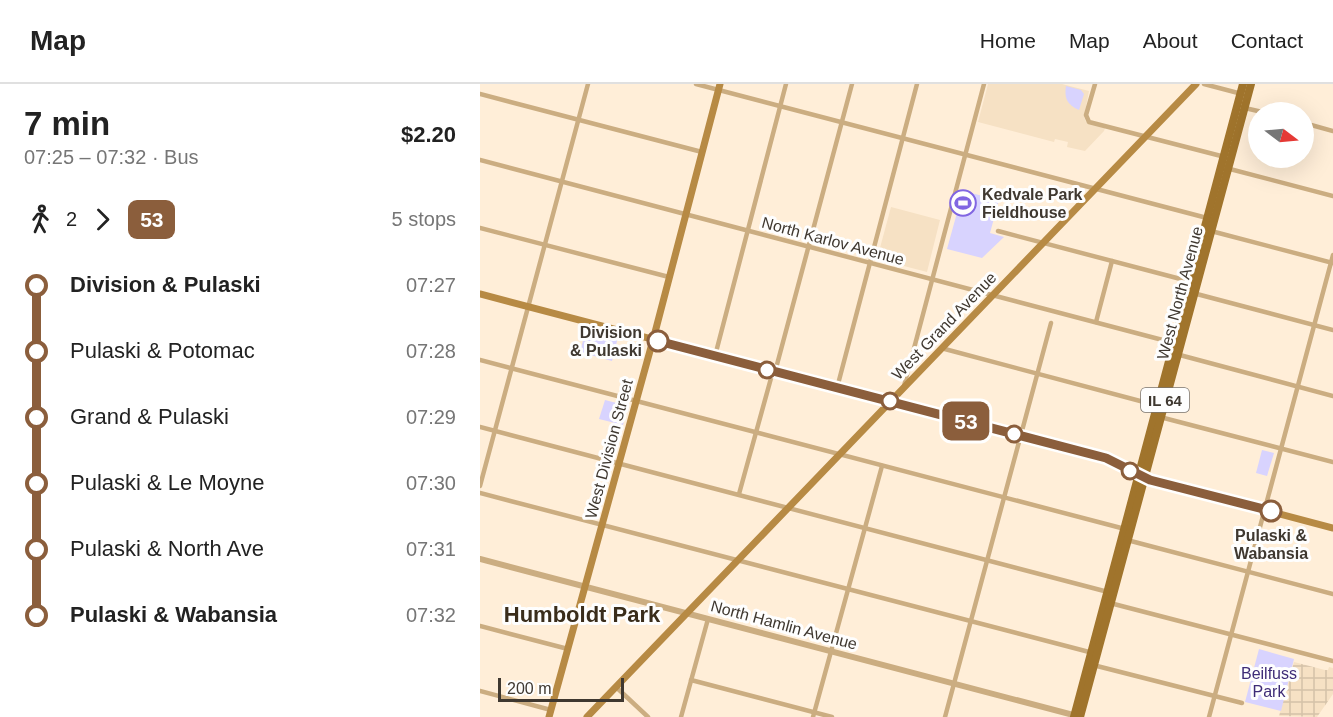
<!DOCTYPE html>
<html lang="en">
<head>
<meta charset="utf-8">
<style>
  :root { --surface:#fff; --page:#f2f2f2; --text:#222; --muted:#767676; --line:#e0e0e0 }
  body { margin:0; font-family:Arial,sans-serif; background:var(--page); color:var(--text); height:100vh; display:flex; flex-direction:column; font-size:22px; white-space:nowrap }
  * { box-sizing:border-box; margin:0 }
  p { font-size:20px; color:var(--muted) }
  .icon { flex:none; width:33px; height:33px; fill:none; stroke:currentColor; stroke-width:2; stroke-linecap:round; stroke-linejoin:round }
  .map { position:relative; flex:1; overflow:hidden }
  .drawer { display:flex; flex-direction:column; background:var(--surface); width:480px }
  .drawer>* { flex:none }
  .badge { padding:0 12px; border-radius:9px; font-size:21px; line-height:39px }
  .needle { width:39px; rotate:106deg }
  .buttons { position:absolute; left:768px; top:18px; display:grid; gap:12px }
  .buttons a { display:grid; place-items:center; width:66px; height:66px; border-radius:50%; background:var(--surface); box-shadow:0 6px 24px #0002; font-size:30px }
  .scale { position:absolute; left:18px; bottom:15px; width:126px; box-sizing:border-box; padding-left:6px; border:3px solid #3f3830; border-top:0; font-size:16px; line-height:21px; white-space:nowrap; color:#3f3830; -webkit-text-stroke:4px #fefefe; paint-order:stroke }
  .map>.badge { position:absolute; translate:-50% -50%; box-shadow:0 0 0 3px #fff }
  .legs { display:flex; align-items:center; gap:9px; height:66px; padding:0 24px; font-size:20px }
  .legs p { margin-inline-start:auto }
  .overview { display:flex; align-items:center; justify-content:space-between; height:102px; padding:0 24px }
  h1 { font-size:33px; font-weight:800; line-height:45px }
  ul { padding:0 24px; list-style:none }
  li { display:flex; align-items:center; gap:21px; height:66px; font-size:22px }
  li i { display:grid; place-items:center; width:9px; height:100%; margin:0 8px; background:currentColor }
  li i::after { content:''; width:15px; height:15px; margin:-8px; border:4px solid; border-radius:50%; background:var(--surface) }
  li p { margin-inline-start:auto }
  li:first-child i { background:linear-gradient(#0000 50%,currentColor 0) }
  li:last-child i { background:linear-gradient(currentColor 50%,#0000 0) }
  header { display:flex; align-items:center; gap:36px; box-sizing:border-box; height:84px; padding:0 30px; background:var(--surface); border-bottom:2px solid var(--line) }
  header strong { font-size:28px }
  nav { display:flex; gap:33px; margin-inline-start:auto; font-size:21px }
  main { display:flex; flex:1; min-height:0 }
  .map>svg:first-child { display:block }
  .built { fill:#f6e1c4 }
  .industrial { fill:url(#industrial-grid) }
  .green { fill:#d8d3fe }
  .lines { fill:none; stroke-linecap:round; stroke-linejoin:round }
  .minor { stroke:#cbad81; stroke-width:4.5 }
  .tertiary { stroke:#cbad81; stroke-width:6 }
  .secondary { stroke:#b78a44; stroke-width:7 }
  .primary { stroke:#a0742c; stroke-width:8 }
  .line-1-casing { stroke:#fff; stroke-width:14 }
  .line-1 { stroke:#8b5e3c; stroke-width:9 }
  .stop-1-dot { fill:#fff; stroke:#8b5e3c; stroke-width:3 }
  .labels { text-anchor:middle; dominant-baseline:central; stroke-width:6; stroke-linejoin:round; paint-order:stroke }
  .shield { fill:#fefefe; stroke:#78736e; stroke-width:1.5 }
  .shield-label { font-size:15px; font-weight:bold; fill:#3f3830 }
  .poi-label { font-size:16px; font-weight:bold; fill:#3f3830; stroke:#fefefe; text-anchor:start }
  .street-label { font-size:16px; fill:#3f3830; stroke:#fefefe }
  .stop-label { font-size:16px; font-weight:bold; fill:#3f3830; stroke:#fefefe; text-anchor:end }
  .park-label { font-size:16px; fill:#3e2c77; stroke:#fefefe }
  .district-label { font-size:22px; font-weight:bold; fill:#3a2d1b; stroke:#fefefe }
</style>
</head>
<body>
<header>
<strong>Map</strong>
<nav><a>Home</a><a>Map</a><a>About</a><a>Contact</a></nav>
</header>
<main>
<section class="drawer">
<div class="overview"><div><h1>7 min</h1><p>07:25 – 07:32 · Bus</p></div><b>$2.20</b></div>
<div class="legs"><svg class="icon" aria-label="walk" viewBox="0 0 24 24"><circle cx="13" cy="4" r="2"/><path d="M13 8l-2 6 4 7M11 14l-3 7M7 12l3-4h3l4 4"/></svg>2<svg class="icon" aria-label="forward" viewBox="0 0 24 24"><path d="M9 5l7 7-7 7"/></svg><b class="badge" style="background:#8b5e3c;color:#fff">53</b><p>5 stops</p></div>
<ul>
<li><i style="color:#8b5e3c"></i><b>Division &amp; Pulaski</b><p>07:27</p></li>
<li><i style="color:#8b5e3c"></i><span>Pulaski &amp; Potomac</span><p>07:28</p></li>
<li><i style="color:#8b5e3c"></i><span>Grand &amp; Pulaski</span><p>07:29</p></li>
<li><i style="color:#8b5e3c"></i><span>Pulaski &amp; Le Moyne</span><p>07:30</p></li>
<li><i style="color:#8b5e3c"></i><span>Pulaski &amp; North Ave</span><p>07:31</p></li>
<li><i style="color:#8b5e3c"></i><b>Pulaski &amp; Wabansia</b><p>07:32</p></li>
</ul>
</section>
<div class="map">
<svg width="853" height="633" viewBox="0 0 853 633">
  <defs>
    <pattern id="industrial-grid" width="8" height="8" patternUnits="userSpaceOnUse" patternTransform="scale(1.5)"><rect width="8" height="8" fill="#f6e1c4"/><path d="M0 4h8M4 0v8" fill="none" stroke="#d4c2a9"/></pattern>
  </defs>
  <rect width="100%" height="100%" fill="#ffeed8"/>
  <!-- built -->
  <g class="built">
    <polygon points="508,0 582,0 609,7 604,33 606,38 625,44 624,47 605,67 587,63 588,58 575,55 574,58 498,38"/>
    <polygon points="411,123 460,136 447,188 397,175"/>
  </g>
  <!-- industrial -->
  <polygon class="industrial" points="814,578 845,586 848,586 849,583 853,584 853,610 837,633 799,632"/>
  <!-- green -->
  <g class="green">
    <path d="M 586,2 L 601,6 L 604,10 L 599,26 C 587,21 584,14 586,2 Z"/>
    <polygon points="483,107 519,116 510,149 524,153 502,174 467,165"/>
    <polygon points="106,245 138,253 132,277 100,268"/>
    <polygon points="125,316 148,322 143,341 119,335"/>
    <polygon points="782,366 794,369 787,392 776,389"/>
    <polygon points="779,565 814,575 801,627 765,618"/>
  </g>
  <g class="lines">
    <!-- minor -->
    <g class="minor">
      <polyline points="216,0 727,134"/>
      <polyline points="615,0 606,31 609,38 745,73"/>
      <polyline points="724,0 762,10"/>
      <polyline points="0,10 222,68"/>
      <polyline points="765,24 782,28"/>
      <polyline points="824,39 853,47"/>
      <polyline points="0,76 694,259"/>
      <polyline points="746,84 853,112"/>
      <polyline points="0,144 189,193"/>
      <polyline points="518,147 712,198"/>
      <polyline points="731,147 853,179"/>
      <polyline points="713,209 853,246"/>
      <polyline points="616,238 632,177"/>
      <polyline points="461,264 679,322"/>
      <polyline points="696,270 853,312"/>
      <polyline points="235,272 306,0"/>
      <polyline points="0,276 645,445"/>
      <polyline points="295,288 372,0"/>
      <polyline points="424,302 504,0"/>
      <polyline points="357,304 437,0"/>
      <polyline points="680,333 853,378"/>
      <polyline points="0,343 628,508"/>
      <polyline points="0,402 108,0"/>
      <polyline points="0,409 613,569"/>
      <polyline points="259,410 293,287"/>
      <polyline points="647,456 853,510"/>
      <polyline points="630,519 853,577"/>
      <polyline points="0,542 88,565"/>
      <polyline points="613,581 762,619"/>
      <polyline points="211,596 352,633"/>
      <polyline points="136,603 168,633"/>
      <polyline points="0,607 71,626"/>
      <polyline points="201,633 228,535"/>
      <polyline points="333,633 402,382"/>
      <polyline points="465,633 571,239"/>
      <polyline points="729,633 853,171"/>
    </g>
    <!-- tertiary -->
    <polyline class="tertiary" points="0,475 597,632"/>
    <!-- secondary -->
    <g class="secondary">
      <polyline points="0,210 626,374 670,396 853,444"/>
      <polyline points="69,633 173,256 240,0"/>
      <polyline points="107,633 716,0"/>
    </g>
    <!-- primary -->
    <g class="primary">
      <polyline points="594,633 763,0"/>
      <polyline points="600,633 771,0"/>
    </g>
  </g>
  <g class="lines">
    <!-- line-1 casing -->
    <g class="line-1-casing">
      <polyline id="line-1" points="178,257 626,374 670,396 791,427"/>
    </g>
    <!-- line-1 -->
    <use href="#line-1" class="line-1"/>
  </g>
  <!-- icons -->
  <defs>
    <g id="stadium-ring" transform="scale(1.35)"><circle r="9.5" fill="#fefefe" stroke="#8166e2" stroke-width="1.5"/><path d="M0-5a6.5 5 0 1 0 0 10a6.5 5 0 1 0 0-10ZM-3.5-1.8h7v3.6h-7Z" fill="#8166e2"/></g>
  </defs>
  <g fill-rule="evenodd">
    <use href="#stadium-ring" x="483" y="119"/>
  </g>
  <!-- markers -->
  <g class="stop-1-dot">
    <circle cx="178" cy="257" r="10"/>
    <circle cx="287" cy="286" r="8"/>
    <circle cx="410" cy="317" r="8"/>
    <circle cx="534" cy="350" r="8"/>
    <circle cx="650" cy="387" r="8"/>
    <circle cx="791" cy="427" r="10"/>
  </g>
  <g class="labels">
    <!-- shield labels -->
    <rect class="shield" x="661" y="304" width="48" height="24" rx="4.5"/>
    <g class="shield-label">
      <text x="685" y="316">IL 64</text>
    </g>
    <!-- poi labels -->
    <g class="poi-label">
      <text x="502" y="110">Kedvale Park<tspan x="502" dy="18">Fieldhouse</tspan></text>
    </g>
    <!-- street labels -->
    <g class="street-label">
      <text transform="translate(353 157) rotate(15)">North Karlov Avenue</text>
      <text transform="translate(700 209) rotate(-75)">West North Avenue</text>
      <text transform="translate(464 242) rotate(-46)">West Grand Avenue</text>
      <text transform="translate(129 365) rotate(-75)">West Division Street</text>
      <text transform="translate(304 541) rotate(15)">North Hamlin Avenue</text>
    </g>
    <!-- stop labels -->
    <g class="stop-label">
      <text x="162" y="248">Division<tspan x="162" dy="18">&amp; Pulaski</tspan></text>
      <text x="791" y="451" text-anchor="middle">Pulaski &amp;<tspan x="791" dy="18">Wabansia</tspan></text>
    </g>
    <!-- park labels -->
    <g class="park-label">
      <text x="789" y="589">Beilfuss<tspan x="789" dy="18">Park</tspan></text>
    </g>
    <!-- district labels -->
    <g class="district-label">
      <text x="102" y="530">Humboldt Park</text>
    </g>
  </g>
</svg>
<div class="buttons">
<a><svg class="needle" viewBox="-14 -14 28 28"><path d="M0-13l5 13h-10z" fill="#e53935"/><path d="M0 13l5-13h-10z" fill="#767676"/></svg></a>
</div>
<div class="scale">200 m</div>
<b class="badge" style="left:486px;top:337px;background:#8b5e3c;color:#fff">53</b>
</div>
</main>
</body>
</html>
